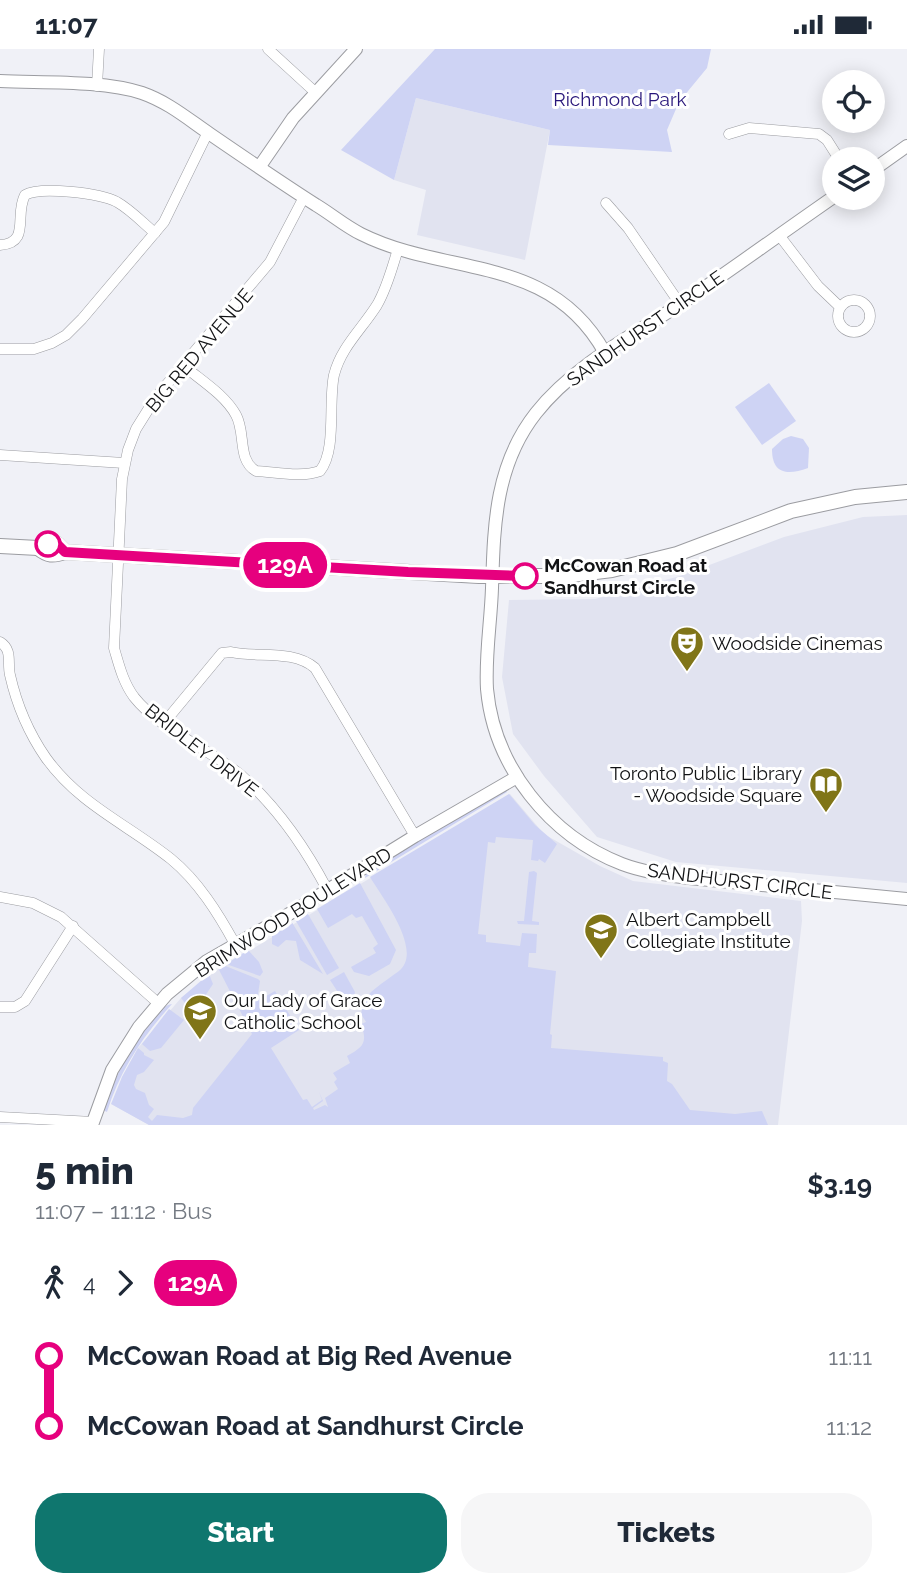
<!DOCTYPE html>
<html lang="en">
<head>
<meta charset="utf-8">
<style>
  :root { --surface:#fff; --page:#f6f6f7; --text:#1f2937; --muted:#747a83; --accent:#0f766e }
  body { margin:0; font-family:Raleway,sans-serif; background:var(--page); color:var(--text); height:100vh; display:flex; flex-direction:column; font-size:26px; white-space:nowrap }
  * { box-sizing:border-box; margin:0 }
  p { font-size:23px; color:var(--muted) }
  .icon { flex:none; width:38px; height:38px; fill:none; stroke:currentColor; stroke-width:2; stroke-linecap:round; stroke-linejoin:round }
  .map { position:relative; height:1076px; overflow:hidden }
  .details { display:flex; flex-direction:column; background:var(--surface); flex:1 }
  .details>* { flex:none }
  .badge { padding:0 14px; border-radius:23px; font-size:24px; line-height:46px }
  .buttons { position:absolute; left:822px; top:21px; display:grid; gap:14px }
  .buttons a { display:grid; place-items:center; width:63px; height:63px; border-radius:50%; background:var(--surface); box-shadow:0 4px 18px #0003; font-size:35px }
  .map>.badge { position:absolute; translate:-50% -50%; box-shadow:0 0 0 4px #fff }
  .legs { display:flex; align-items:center; gap:10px; height:77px; padding:0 35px; font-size:23px }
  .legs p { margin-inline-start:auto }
  .head { display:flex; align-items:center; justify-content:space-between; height:119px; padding:0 35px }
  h1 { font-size:38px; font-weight:800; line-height:52px }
  .primary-button { display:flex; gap:14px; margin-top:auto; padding:14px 35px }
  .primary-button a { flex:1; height:80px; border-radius:28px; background:var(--accent); color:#fff; font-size:28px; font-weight:800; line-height:80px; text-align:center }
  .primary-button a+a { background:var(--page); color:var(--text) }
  ul { padding:0 35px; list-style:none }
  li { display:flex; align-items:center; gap:24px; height:70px; font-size:26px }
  li i { display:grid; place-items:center; width:10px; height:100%; margin:0 9px; background:currentColor }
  li i::after { content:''; width:18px; height:18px; margin:-9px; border:5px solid; border-radius:50%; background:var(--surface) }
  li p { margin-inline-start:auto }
  li:first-child i { background:linear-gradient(#0000 50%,currentColor 0) }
  li:last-child i { background:linear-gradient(currentColor 50%,#0000 0) }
  .status { display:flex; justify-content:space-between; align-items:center; height:49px; padding:0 35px; background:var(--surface); direction:ltr }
  .status svg { height:19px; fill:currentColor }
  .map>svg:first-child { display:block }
  .built { fill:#e1e3f0 }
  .green { fill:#ced3f4 }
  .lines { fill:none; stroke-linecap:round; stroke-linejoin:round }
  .minor-casing { stroke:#9b9ca1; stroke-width:11 }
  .tertiary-casing { stroke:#9b9ca1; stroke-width:14 }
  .secondary-casing { stroke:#9b9ca1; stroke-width:16 }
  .minor { stroke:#fff; stroke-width:10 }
  .tertiary { stroke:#fff; stroke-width:12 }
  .secondary { stroke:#fff; stroke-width:14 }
  .line-1-casing { stroke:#fff; stroke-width:16 }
  .line-1 { stroke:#e6007e; stroke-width:10 }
  .stop-1-dot { fill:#fff; stroke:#e6007e; stroke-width:3.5 }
  .labels { text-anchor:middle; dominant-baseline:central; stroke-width:6; stroke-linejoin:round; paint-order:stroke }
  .park-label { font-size:19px; fill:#27157a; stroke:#fff }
  .street-label { font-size:19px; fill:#121315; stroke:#fff }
  .stop-label { font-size:19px; font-weight:bold; fill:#121315; stroke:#fff; text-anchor:start }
  .poi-label { font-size:19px; fill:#121315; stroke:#fff; text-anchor:start }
</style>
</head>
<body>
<div class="status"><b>11:07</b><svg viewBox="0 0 49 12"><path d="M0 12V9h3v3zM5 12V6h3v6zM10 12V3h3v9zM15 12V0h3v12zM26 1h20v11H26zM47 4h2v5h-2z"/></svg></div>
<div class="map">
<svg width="907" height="1076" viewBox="0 0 907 1076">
  <rect width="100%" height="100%" fill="#f0f1f7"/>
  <!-- built -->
  <g class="built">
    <polygon points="416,49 550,81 525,211 417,186 426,141 394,131"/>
    <polygon points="907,466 907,834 676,813 597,788 544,727 513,685 502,628 509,551 595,550 680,527 784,488 863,468"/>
    <polygon points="510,745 544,785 600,817 633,832 801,852 802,872 778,1076 149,1076 115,1057 122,1028 138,999 181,949 216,922"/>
  </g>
  <!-- green -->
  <g class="green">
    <polygon points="435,0 711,0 707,19 679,53 667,81 672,103 548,96 550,81 416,49 394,131 341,101"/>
    <polygon points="769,334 796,372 762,396 735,358"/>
    <path d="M 791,387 L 803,390 L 809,399 L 808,419 C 788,426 772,426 772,400 L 783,390 Z"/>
    <polygon points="505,740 507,743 365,829 366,823"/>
    <path d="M 509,745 L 535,776 L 557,795 L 545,814 L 539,810 L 538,812 L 531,811 L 533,791 L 496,788 L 495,794 L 488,793 L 478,885 L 486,886 L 486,893 L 520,897 L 522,884 L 537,885 L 536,904 L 529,904 L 528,918 L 556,922 L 550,985 L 552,986 L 551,999 L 663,1008 L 663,1012 L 668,1014 L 667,1032 L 672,1035 L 690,1061 L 735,1065 L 762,1062 L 768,1076 L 149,1076 L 111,1055 L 122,1028 L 138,999 L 144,1004 L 144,1006 L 154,1011 L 144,1023 L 137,1026 L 134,1036 L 136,1040 L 145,1044 L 149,1056 L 154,1060 L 148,1068 L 152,1072 L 157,1066 L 183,1069 L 192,1066 L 193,1059 L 252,985 L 218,919 L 223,916 L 258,930 L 260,932 L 257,952 L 275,942 L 299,981 L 271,999 L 303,1051 L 307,1050 L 312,1058 L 322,1051 L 319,1043 L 323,1052 L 313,1059 L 314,1061 L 325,1056 L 328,1058 L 325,1049 L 338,1040 L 334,1033 L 337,1030 L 333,1024 L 350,1014 L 347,1007 C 363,998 368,994 361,975 L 366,973 L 361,965 L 362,960 L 358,959 C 368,942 383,934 399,922 C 424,902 382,848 370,828 Z"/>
    <polygon points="534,822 537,824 532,872 539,873 539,876 518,875 517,872 524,872 529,823"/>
    <polygon points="360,834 396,901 390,915 369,927 354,923 351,918 376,904 373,899 378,895 362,867 356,869 352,865 328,879 317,860"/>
    <polygon points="308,865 339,919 327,926 296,872"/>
    <polygon points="293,874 293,875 323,925 300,911 296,892 286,891 278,898 272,895 272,887"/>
    <polygon points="248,901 259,913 263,923 260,927 226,915"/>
    <polygon points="344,923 355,943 354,948 350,952 343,951 330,931"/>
    <polygon points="209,925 213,935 201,953 193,957 185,954 181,949"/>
    <path d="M 172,955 C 143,987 120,1021 107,1063 L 103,1061 C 111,1038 146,958 172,955 Z"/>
    <polygon points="169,960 184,971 161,999 150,1002 142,995"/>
  </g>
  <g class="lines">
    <!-- minor casing -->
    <g class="minor-casing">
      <g id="minor">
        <polyline points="268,0 315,43"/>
        <polyline points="97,37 99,0"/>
        <polyline points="729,85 749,79 819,85 827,91 839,110"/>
        <path d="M 304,148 L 270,213 L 156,348 L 136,380 L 128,401 L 122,430 L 114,599 C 119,616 123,633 134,648 C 160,681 210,700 242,727 C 279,760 305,798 328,842"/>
        <polyline points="606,154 628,179 680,255"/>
        <polyline points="779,186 818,237 840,258"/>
        <path d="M 0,196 C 31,194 14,166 25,146 C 40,137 100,144 117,153 C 131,161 143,174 155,184"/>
        <circle cx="854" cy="267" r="16"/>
        <polyline points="0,300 34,300 52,294 66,286 82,270 164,173 208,83"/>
        <path d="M 184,317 C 202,332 225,346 236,366 C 246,384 237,411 256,422 C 276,423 301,429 320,422 C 337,401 328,353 334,326 C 341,298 362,280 377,256 C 387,239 392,219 398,200"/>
        <polyline points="0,406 124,414"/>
        <path d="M 0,593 C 13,601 7,614 10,626 C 17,657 28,683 46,709 C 80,756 127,775 171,810 C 198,832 218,864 235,895"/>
        <path d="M 164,674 L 222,604 L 231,603 C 257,609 293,600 315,619 L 415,787"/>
        <polyline points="0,848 33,854 61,868 158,954"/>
        <polyline points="0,958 15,958 25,952 73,877"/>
        <polyline points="0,1068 93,1073"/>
      </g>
    </g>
    <!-- tertiary casing -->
    <g class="tertiary-casing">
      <g id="tertiary">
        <path d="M 0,32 C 42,34 103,31 142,44 C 168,53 188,70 210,85 C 245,109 280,133 316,156 C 331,165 345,177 361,185 C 447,228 550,204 605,304"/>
        <polyline points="260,117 293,69 356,0"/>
        <polyline points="873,121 907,97"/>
        <path d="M 835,147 C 783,183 731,221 679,256 C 630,288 573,317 536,364 C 495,416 494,476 492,539 C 491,572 485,606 487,640 C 494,718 550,787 622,815 C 643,823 667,826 689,829 L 907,850"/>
        <polyline points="92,1076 112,1021 139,978 167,945 207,912 289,865 415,787 517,728"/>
      </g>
    </g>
    <!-- secondary casing -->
    <g class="secondary-casing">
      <g id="secondary">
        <polyline points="0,497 38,499 44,495 57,495 65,503"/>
        <path d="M 38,499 C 48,507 53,507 65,503 L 479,527 L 563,527 L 612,521 L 677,505 L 791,462 L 855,448 L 907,443"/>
      </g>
    </g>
    <!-- minor -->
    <use href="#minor" class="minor"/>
    <!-- tertiary -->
    <use href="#tertiary" class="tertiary"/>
    <!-- secondary -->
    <use href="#secondary" class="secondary"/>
  </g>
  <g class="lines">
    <!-- line-1 casing -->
    <g class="line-1-casing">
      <polyline id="line-1" points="48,495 57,495 65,503 408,523 525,527"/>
    </g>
    <!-- line-1 -->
    <use href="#line-1" class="line-1"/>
  </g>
  <!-- icons -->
  <defs>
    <g id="theatre-pin" transform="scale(1.75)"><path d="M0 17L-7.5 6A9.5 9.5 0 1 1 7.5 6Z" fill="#807518" stroke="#fff"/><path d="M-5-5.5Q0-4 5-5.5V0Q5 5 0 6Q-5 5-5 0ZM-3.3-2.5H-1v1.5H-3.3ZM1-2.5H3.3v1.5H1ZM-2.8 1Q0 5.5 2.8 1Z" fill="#fff"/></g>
    <g id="library-pin" transform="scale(1.75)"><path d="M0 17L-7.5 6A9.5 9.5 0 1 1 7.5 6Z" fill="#807518" stroke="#fff"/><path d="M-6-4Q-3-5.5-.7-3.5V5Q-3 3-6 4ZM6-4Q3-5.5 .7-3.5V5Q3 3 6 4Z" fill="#fff"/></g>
    <g id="school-pin" transform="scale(1.75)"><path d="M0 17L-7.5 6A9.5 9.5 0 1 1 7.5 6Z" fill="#807518" stroke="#fff"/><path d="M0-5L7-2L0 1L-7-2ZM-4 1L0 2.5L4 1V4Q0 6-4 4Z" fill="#fff"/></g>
  </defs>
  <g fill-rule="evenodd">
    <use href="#theatre-pin" x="687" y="594"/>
    <use href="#library-pin" x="826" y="735"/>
    <use href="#school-pin" x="601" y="881"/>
    <use href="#school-pin" x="200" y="962"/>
  </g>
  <!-- markers -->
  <g class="stop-1-dot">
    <circle cx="48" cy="495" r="12"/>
    <circle cx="525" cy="527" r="12"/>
  </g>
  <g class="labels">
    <!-- park labels -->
    <g class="park-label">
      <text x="620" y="50">Richmond Park</text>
    </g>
    <!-- street labels -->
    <g class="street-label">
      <text transform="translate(645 279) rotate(-35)">SANDHURST CIRCLE</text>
      <text transform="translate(199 301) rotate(-50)">BIG RED AVENUE</text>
      <text transform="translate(202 701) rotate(38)">BRIDLEY DRIVE</text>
      <text transform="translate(740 832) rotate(7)">SANDHURST CIRCLE</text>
      <text transform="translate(293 863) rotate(-32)">BRIMWOOD BOULEVARD</text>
    </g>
    <!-- stop labels -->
    <g class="stop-label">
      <text x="544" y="516">McCowan Road at<tspan x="544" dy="22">Sandhurst Circle</tspan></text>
    </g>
    <!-- poi labels -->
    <g class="poi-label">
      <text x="712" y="594">Woodside Cinemas</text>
      <text x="802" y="724" text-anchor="end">Toronto Public Library<tspan x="802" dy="22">- Woodside Square</tspan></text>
      <text x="626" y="870">Albert Campbell<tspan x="626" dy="22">Collegiate Institute</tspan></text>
      <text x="224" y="951">Our Lady of Grace<tspan x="224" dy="22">Catholic School</tspan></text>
    </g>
  </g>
</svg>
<div class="buttons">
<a><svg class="icon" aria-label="locate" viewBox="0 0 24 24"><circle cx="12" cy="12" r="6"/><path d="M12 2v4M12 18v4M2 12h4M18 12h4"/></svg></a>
<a><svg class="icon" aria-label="layers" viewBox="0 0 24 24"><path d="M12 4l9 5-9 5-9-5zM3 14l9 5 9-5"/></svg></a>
</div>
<b class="badge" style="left:285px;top:516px;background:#e6007e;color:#fff">129A</b>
</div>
<section class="details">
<div class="head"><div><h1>5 min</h1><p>11:07 – 11:12 · Bus</p></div><b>$3.19</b></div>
<div class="legs"><svg class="icon" aria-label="walk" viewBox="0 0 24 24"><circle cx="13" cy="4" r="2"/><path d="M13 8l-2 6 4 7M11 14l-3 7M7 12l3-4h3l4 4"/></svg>4<svg class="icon" aria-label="forward" viewBox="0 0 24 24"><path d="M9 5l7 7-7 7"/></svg><b class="badge" style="background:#e6007e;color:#fff">129A</b></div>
<ul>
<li><i style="color:#e6007e"></i><b>McCowan Road at Big Red Avenue</b><p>11:11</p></li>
<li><i style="color:#e6007e"></i><b>McCowan Road at Sandhurst Circle</b><p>11:12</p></li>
</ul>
<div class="primary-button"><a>Start</a><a>Tickets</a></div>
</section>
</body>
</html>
